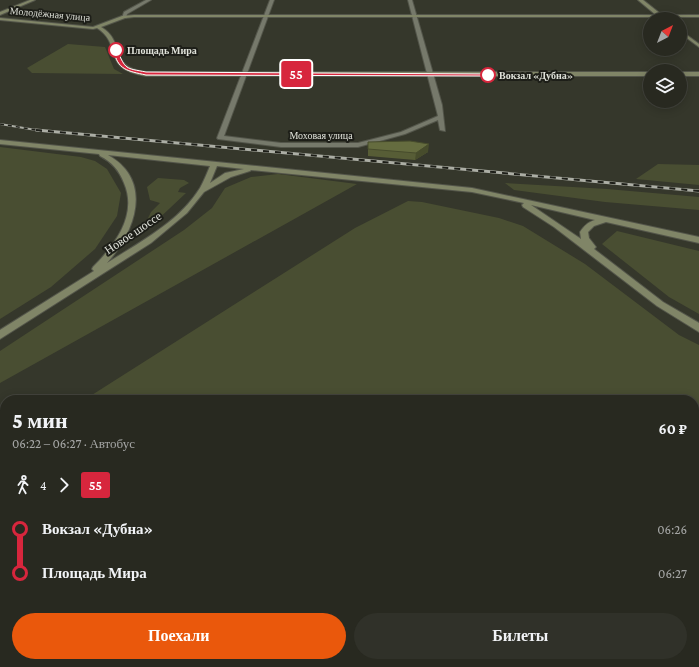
<!DOCTYPE html>
<html lang="ru">
<head>
<meta charset="utf-8">
<style>
  :root { --surface:#282920; --page:#303129; --text:#f1f3f6; --muted:#a5a6a5; --line:#44453e; --accent:#ea580c }
  body { margin:0; font-family:"Crimson Pro",serif; background:var(--page); color:var(--text); height:100vh; display:flex; flex-direction:column; font-size:15px; white-space:nowrap }
  * { box-sizing:border-box; margin:0 }
  p { font-size:13px; color:var(--muted) }
  .icon { flex:none; width:22px; height:22px; fill:none; stroke:currentColor; stroke-width:2; stroke-linecap:round; stroke-linejoin:round }
  .map { position:relative; flex:1; overflow:hidden }
  .side { position:absolute; left:0px; top:395px; width:699px; height:272px; display:flex; flex-direction:column; background:var(--surface); border-radius:16px 16px 0 0; box-shadow:0 2px 10px #0003,0 0 0 1px var(--line) }
  .side>* { flex:none }
  .badge { padding:0 8px; border-radius:3px; font-size:14px; line-height:26px }
  .needle { width:26px; rotate:42deg }
  .tools { position:absolute; left:643px; top:12px; display:grid; gap:8px }
  .tools a { display:grid; place-items:center; width:44px; height:44px; border-radius:50%; background:var(--surface); box-shadow:0 2px 10px #0003,0 0 0 1px var(--line); font-size:20px }
  .map>.badge { position:absolute; translate:-50% -50%; box-shadow:0 0 0 2px #fff }
  .legs { display:flex; align-items:center; gap:6px; height:44px; padding:0 12px; font-size:13px }
  .legs p { margin-inline-start:auto }
  .headline { display:flex; align-items:center; justify-content:space-between; height:68px; padding:0 12px }
  h1 { font-size:22px; font-weight:800; line-height:30px }
  .button { display:flex; gap:8px; margin-top:auto; padding:8px 12px }
  .button a { flex:1; height:46px; border-radius:24px; background:var(--accent); color:#fff; font-size:16px; font-weight:800; line-height:46px; text-align:center }
  .button a+a { background:var(--page); color:var(--text) }
  ul { padding:0 12px; list-style:none }
  li { display:flex; align-items:center; gap:14px; height:44px; font-size:15px }
  li i { display:grid; place-items:center; width:6px; height:100%; margin:0 5px; background:currentColor }
  li i::after { content:''; width:10px; height:10px; margin:-5px; border:3px solid; border-radius:50%; background:var(--surface) }
  li p { margin-inline-start:auto }
  li:first-child i { background:linear-gradient(#0000 50%,currentColor 0) }
  li:last-child i { background:linear-gradient(currentColor 50%,#0000 0) }
  .map>svg:first-child { display:block }
  .green { fill:#494e32 }
  .lines { fill:none; stroke-linecap:round; stroke-linejoin:round }
  .street-casing { stroke:#53554a; stroke-width:2 }
  .secondary-casing { stroke:#53554a; stroke-width:2 }
  .street { fill:#76796b; fill-rule:evenodd }
  .secondary { fill:#808567; fill-rule:evenodd }
  .rail-far1-casing { stroke:#acaea5; stroke-width:2 }
  .rail-casing { stroke:#acaea5; stroke-width:3 }
  .rail-far1 { stroke:#1d1e18; stroke-width:1.5; stroke-dasharray:4; stroke-linecap:butt }
  .rail { stroke:#1d1e18; stroke-width:2; stroke-dasharray:6; stroke-linecap:butt }
  .wall { fill:#575d36 }
  .shaded-wall { fill:#474c2c }
  .building { fill:#656c3f; stroke:#474c2c }
  .line-1 { fill:#d7263d; stroke:#fff }
  .stop-1-dot { fill:#fff; stroke:#d7263d; stroke-width:2 }
  .labels { text-anchor:middle; dominant-baseline:central; stroke-width:4; stroke-linejoin:round; paint-order:stroke }
  .far-street-label { font-size:10px; fill:#dfe1d9; stroke:#1d1e18 }
  .far-stop-label { font-size:10px; font-weight:bold; fill:#dfe1d9; stroke:#1d1e18; text-anchor:start }
  .street-label { font-size:12px; fill:#dfe1d9; stroke:#1d1e18 }
</style>
</head>
<body>
<div class="map">
<svg width="699" height="667" viewBox="0 0 699 667">
  <rect width="100%" height="100%" fill="#35372b"/>
  <!-- green -->
  <g class="green">
    <polygon points="68,44 105,47 114,69 123,74 32,73 27,68"/>
    <polygon points="0,147 81,157 95,161 107,169 121,193 117,216 95,249 51,287 0,319"/>
    <polygon points="658,164 699,165 699,185 636,179"/>
    <polygon points="278,174 357,184 0,383 0,351 184,230 212,208 225,188 251,177"/>
    <polygon points="158,178 184,180 189,183 180,188 178,192 186,193 153,224 146,222 151,212 160,203 150,200 147,187"/>
    <polygon points="505,183 607,189 699,197 699,210 605,202 514,190"/>
    <polygon points="408,201 422,202 499,218 523,226 585,264 679,335 699,345 699,476 694,476 694,400 84,400 355,228"/>
    <polygon points="617,231 699,251 699,314 669,297 602,244"/>
    <polygon points="5,450 5,662 694,662 694,625 699,635 699,667 0,667 0,453"/>
  </g>
  <g class="lines">
    <!-- street casing -->
    <g class="street-casing">
      <g id="street">
        <polygon points="146,0 151,0 127,14 126,18 122,18 124,12"/>
        <polygon points="270,0 274,0 224,136 281,143 358,143 401,132 438,116 408,0 412,0 442,105 445,131 440,130 438,120 405,134 358,147 281,147 218,139 217,138"/>
      </g>
    </g>
    <!-- secondary casing -->
    <g class="secondary-casing">
      <g id="secondary">
        <polygon points="30,0 35,0 0,15 0,12"/>
        <path d="M 638,0 L 643,0 L 662,15 L 699,15 L 699,17 L 134,17 L 125,18 L 101,27 C 127,42 106,67 146,72 L 650,72 L 650,76 L 146,76 C 100,69 124,45 97,28 L 93,29 L 0,20 L 0,18 L 93,27 L 122,16 L 134,15 L 656,15 Z"/>
        <polygon points="680,30 699,44 699,47 680,33"/>
        <rect x="680" y="72" width="19" height="4"/>
        <path d="M 0,140 L 472,188 L 699,237 L 699,243 L 606,222 L 594,226 L 588,232 L 589,238 L 596,247 L 594,249 L 663,302 L 699,323 L 699,332 L 657,306 L 554,227 L 523,207 L 522,205 L 524,203 L 472,192 L 251,170 L 250,171 L 231,177 L 204,192 L 187,213 L 151,243 L 0,339 L 0,330 L 94,271 L 92,269 L 93,267 C 115,245 138,215 124,183 C 119,170 112,162 100,156 L 99,154 L 0,144 ZM 108,155 L 210,166 C 207,173 204,181 200,188 C 179,222 140,242 107,263 C 135,232 154,181 108,155 ZM 217,166 L 244,169 L 225,173 L 210,183 ZM 531,205 L 595,220 C 588,222 584,226 580,232 L 581,239 Z"/>
      </g>
    </g>
    <!-- street -->
    <use href="#street" class="street"/>
    <!-- secondary -->
    <use href="#secondary" class="secondary"/>
    <!-- rail-far1 casing -->
    <g class="rail-far1-casing">
      <polyline id="rail-far1" points="0,124 42,131"/>
    </g>
    <!-- rail casing -->
    <g class="rail-casing">
      <polyline id="rail" points="36,130 699,191"/>
    </g>
    <!-- rail-far1 -->
    <use href="#rail-far1" class="rail-far1"/>
    <!-- rail -->
    <use href="#rail" class="rail"/>
  </g>
  <!-- wall -->
  <polygon class="wall" points="368,142 428,152 415,160 368,156"/>
  <!-- shaded-wall -->
  <polygon class="shaded-wall" points="429,144 428,152 415,160 416,153"/>
  <!-- building -->
  <polygon class="building" points="410,141 429,144 416,153 368,149 368,142"/>
  <!-- line-1 -->
  <path class="line-1" d="M 114,50 L 117,50 C 126,70 125,68 146,72 L 488,74 L 490,75 L 488,76 L 146,75 C 128,71 117,70 114,50 Z"/>
  <!-- markers -->
  <g class="stop-1-dot">
    <circle cx="116" cy="50" r="7"/>
    <circle cx="488" cy="75" r="7"/>
  </g>
  <g class="labels">
    <!-- far-street labels -->
    <g class="far-street-label">
      <text transform="translate(50 14) rotate(5)">Молодёжная улица</text>
      <text x="321" y="135">Моховая улица</text>
    </g>
    <!-- far-stop labels -->
    <g class="far-stop-label">
      <text x="127" y="50">Площадь Мира</text>
      <text x="499" y="75">Вокзал «Дубна»</text>
    </g>
    <!-- street labels -->
    <g class="street-label">
      <text transform="translate(133 233) rotate(-34)">Новое шоссе</text>
    </g>
  </g>
</svg>
<div class="tools">
<a><svg class="needle" viewBox="-14 -14 28 28"><path d="M0-13l5 13h-10z" fill="#e53935"/><path d="M0 13l5-13h-10z" fill="#a5a6a5"/></svg></a>
<a><svg class="icon" aria-label="layers" viewBox="0 0 24 24"><path d="M12 4l9 5-9 5-9-5zM3 14l9 5 9-5"/></svg></a>
</div>
<b class="badge" style="left:296px;top:74px;background:#d7263d;color:#fff">55</b>
<section class="side">
<div class="headline"><div><h1>5 мин</h1><p>06:22 – 06:27 · Автобус</p></div><b>60 ₽</b></div>
<div class="legs"><svg class="icon" aria-label="walk" viewBox="0 0 24 24"><circle cx="13" cy="4" r="2"/><path d="M13 8l-2 6 4 7M11 14l-3 7M7 12l3-4h3l4 4"/></svg>4<svg class="icon" aria-label="forward" viewBox="0 0 24 24"><path d="M9 5l7 7-7 7"/></svg><b class="badge" style="background:#d7263d;color:#fff">55</b></div>
<ul>
<li><i style="color:#d7263d"></i><b>Вокзал «Дубна»</b><p>06:26</p></li>
<li><i style="color:#d7263d"></i><b>Площадь Мира</b><p>06:27</p></li>
</ul>
<div class="button"><a>Поехали</a><a>Билеты</a></div>
</section>
</div>
</body>
</html>
